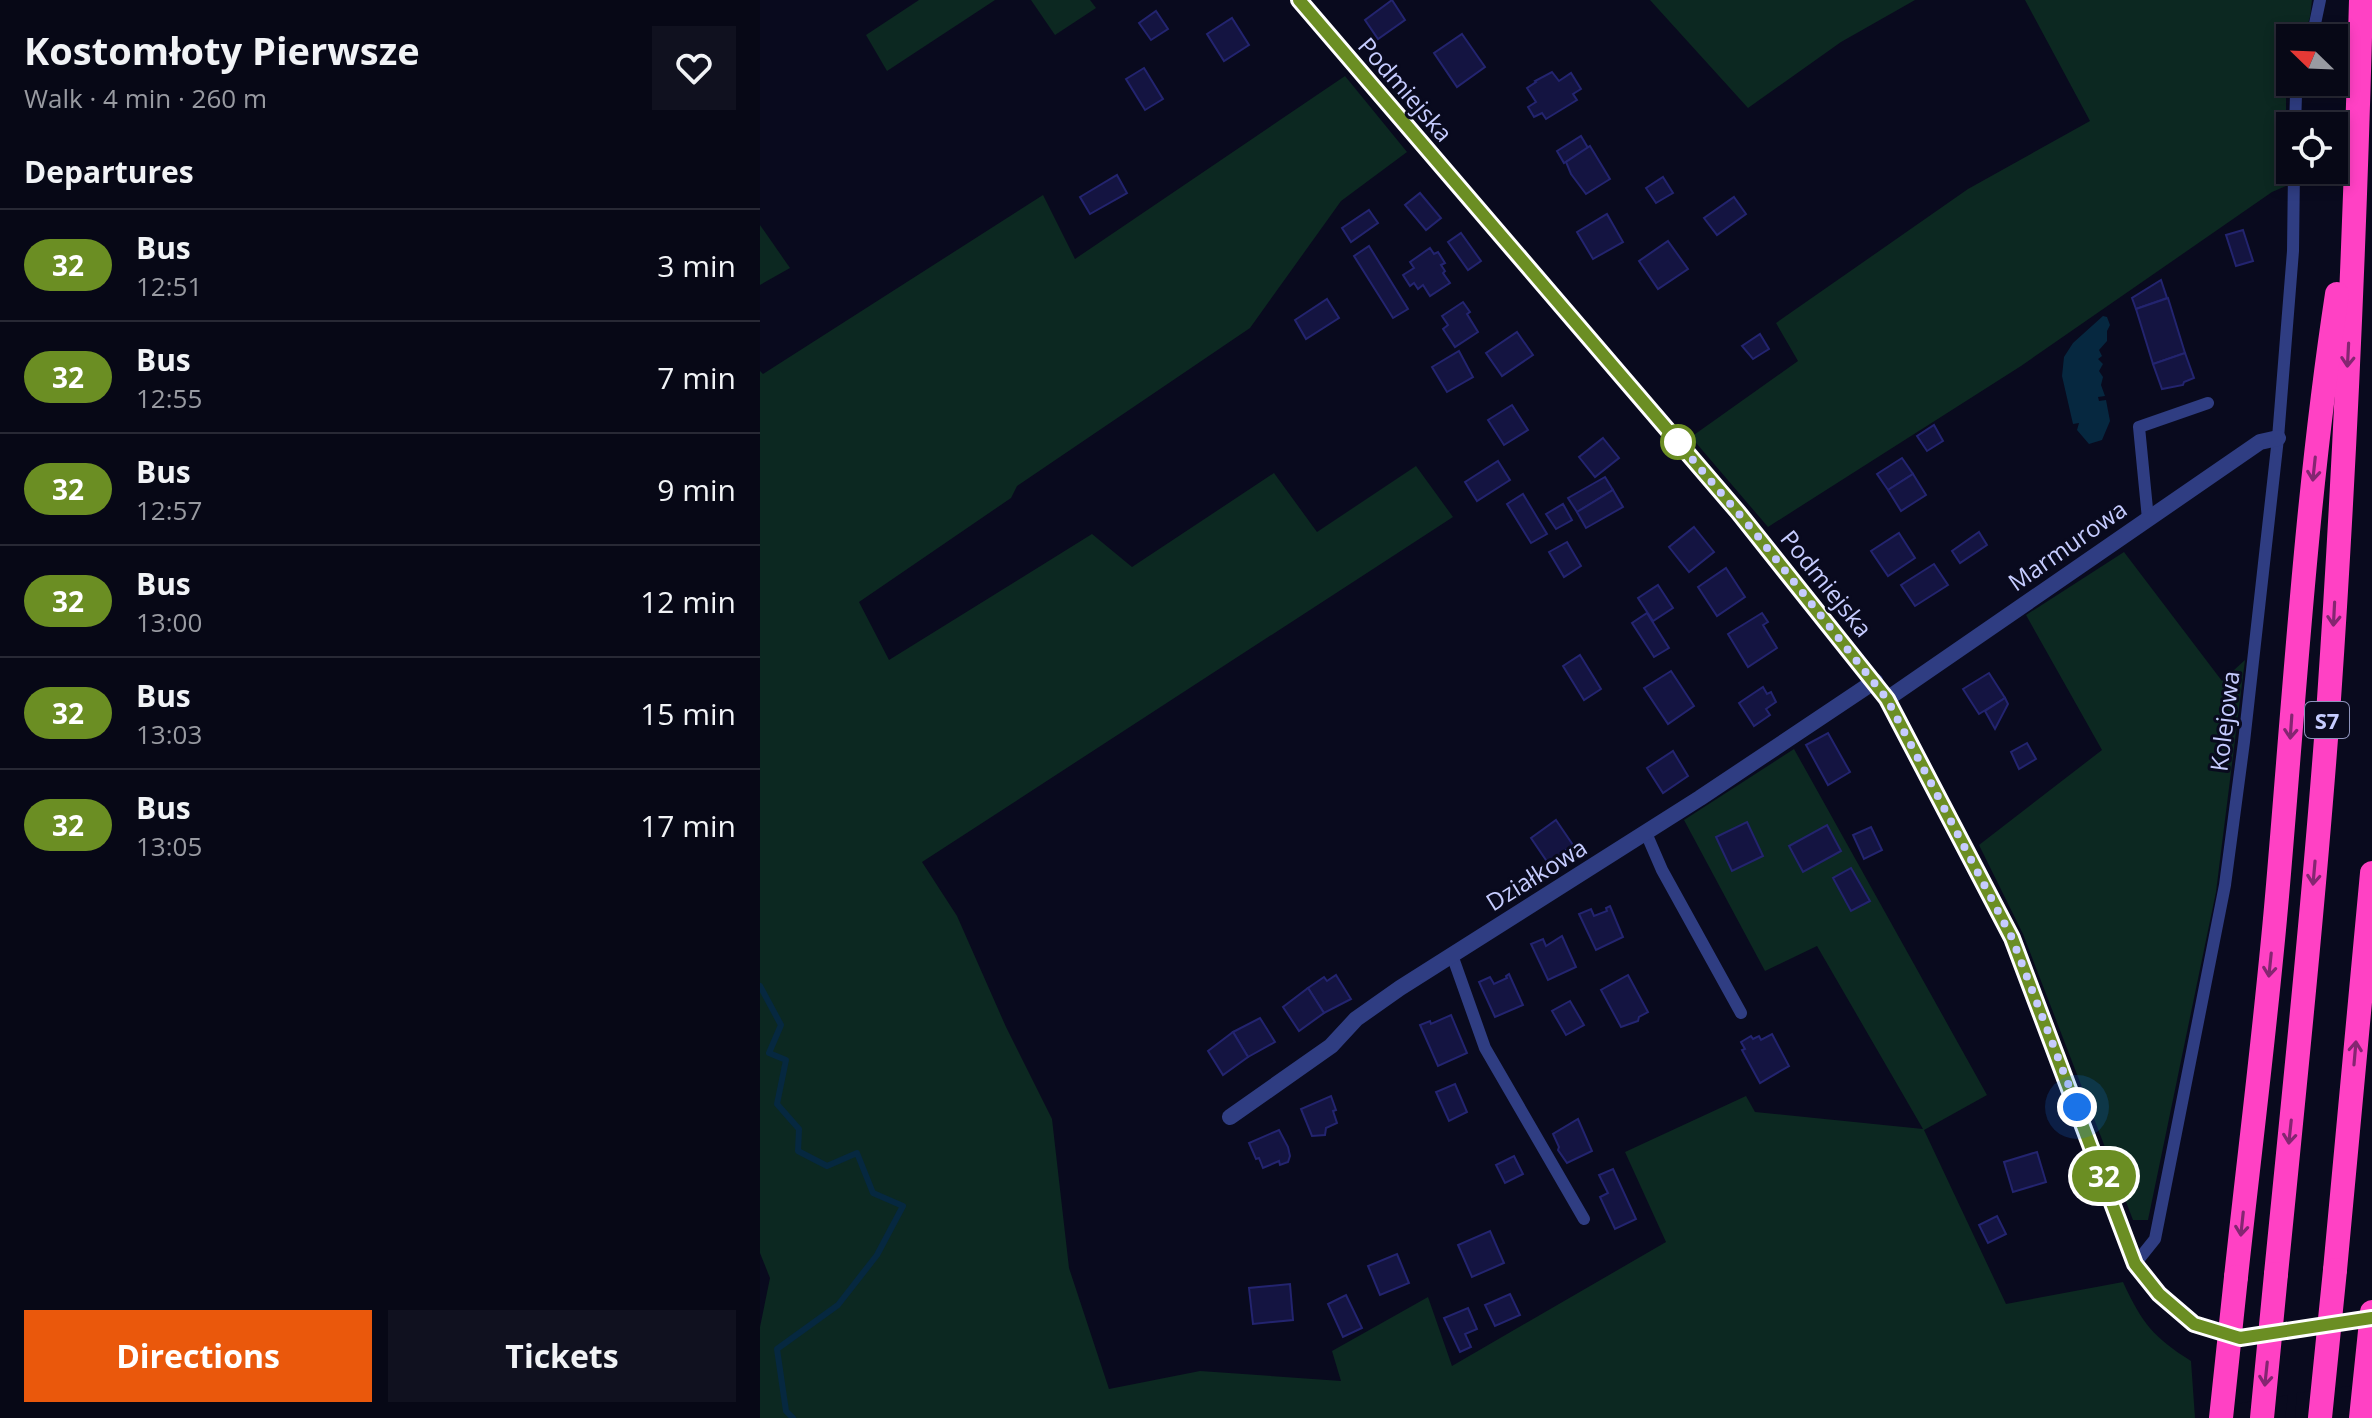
<!DOCTYPE html>
<html lang="en">
<head>
<meta charset="utf-8">
<style>
  :root { --surface:#070816; --page:#10111f; --text:#f1f3f6; --muted:#989aa1; --line:#282935; --accent:#ea580c }
  body { margin:0; font-family:"Open Sans",sans-serif; background:var(--page); color:var(--text); height:100vh; display:flex; flex-direction:column; font-size:30px; white-space:nowrap }
  * { box-sizing:border-box; margin:0 }
  p { font-size:26px; color:var(--muted) }
  .icon { flex:none; width:44px; height:44px; fill:none; stroke:currentColor; stroke-width:2; stroke-linecap:round; stroke-linejoin:round }
  .map { position:relative; flex:1; overflow:hidden }
  .sheet { display:flex; flex-direction:column; background:var(--surface); width:760px }
  .sheet>* { flex:none }
  .badge { padding:0 16px; border-radius:26px; font-size:28px; line-height:52px }
  .needle { width:52px; rotate:293deg }
  .buttons { position:absolute; left:1516px; top:24px; display:grid; gap:16px }
  .buttons a { display:grid; place-items:center; width:72px; height:72px; border-radius:0px; background:var(--surface); box-shadow:0 4px 12px #0003,0 0 0 2px var(--line); font-size:40px }
  .you { position:absolute; width:40px; height:40px; margin:-20px; border:6px solid #fff; border-radius:50%; background:#1a73e8; box-shadow:0 0 0 12px #1a73e833 }
  .map>.badge { position:absolute; translate:-50% -50%; box-shadow:0 0 0 4px #fff }
  h2 { padding:0 24px; font-size:30px; line-height:72px }
  .round { display:grid; place-items:center; flex:none; width:84px; height:84px; border-radius:0px; background:var(--page) }
  .headline { display:flex; align-items:center; justify-content:space-between; height:136px; padding:0 24px }
  h1 { font-size:38px; font-weight:700; line-height:60px }
  .button { display:flex; gap:16px; margin-top:auto; padding:16px 24px }
  .button a { flex:1; height:92px; border-radius:0px; background:var(--accent); color:#fff; font-size:32px; font-weight:700; line-height:92px; text-align:center }
  .button a+a { background:var(--page); color:var(--text) }
  ul { padding:0; list-style:none }
  li { display:flex; align-items:center; gap:24px; height:112px; padding:0 24px; border-top:2px solid var(--line) }
  li div { flex:1 }
  li b { display:block; font-size:30px }
  li em { font-style:normal }
  li .badge { min-width:88px; font-weight:700; text-align:center }
  main { display:flex; flex:1; min-height:0 }
  .map>svg:first-child { display:block }
  .green { fill:#0c2821 }
  .water { fill:#062840 }
  .pier { fill:#090a1e }
  .lines { fill:none; stroke-linecap:round; stroke-linejoin:round }
  .stream { stroke:#062840; stroke-width:6 }
  .building { fill:#141441; stroke:#23246f; stroke-width:2 }
  .lane { stroke:#2f3d82; stroke-width:12 }
  .street { stroke:#2f3d82; stroke-width:16 }
  .highway { stroke:#ff41c4; stroke-width:24 }
  .highway-bridge { stroke:#ff41c4; stroke-width:24 }
  .oneway { stroke:#842671 }
  .line-casing { stroke:#fff; stroke-width:18 }
  .line { stroke:#6b8e23; stroke-width:12 }
  .walk { stroke:#c6ccff; stroke-width:8; stroke-dasharray:0 14.4 }
  .stop-dot { fill:#fff; stroke:#6b8e23; stroke-width:4 }
  .labels { text-anchor:middle; dominant-baseline:central; stroke-width:6; stroke-linejoin:round; paint-order:stroke }
  .shield { fill:#090a1e; stroke:#8d92bc; stroke-width:2 }
  .shield-label { font-size:22px; font-weight:bold; fill:#c6ccff }
  .street-label { font-size:24px; fill:#c6ccff; stroke:#090a1e }
</style>
</head>
<body>
<main>
<section class="sheet">
<div class="headline"><div><h1>Kostomłoty Pierwsze</h1><p>Walk · 4 min · 260 m</p></div><a class="round"><svg class="icon" aria-label="heart" viewBox="0 0 24 24"><path d="M12 20l-8-8c-3-5 5-10 8-4 3-6 11-1 8 4z"/></svg></a></div>
<h2>Departures</h2>
<ul>
<li><span class="badge" style="background:#6b8e23;color:#fff">32</span><div><b>Bus</b><p>12:51</p></div><em>3 min</em></li>
<li><span class="badge" style="background:#6b8e23;color:#fff">32</span><div><b>Bus</b><p>12:55</p></div><em>7 min</em></li>
<li><span class="badge" style="background:#6b8e23;color:#fff">32</span><div><b>Bus</b><p>12:57</p></div><em>9 min</em></li>
<li><span class="badge" style="background:#6b8e23;color:#fff">32</span><div><b>Bus</b><p>13:00</p></div><em>12 min</em></li>
<li><span class="badge" style="background:#6b8e23;color:#fff">32</span><div><b>Bus</b><p>13:03</p></div><em>15 min</em></li>
<li><span class="badge" style="background:#6b8e23;color:#fff">32</span><div><b>Bus</b><p>13:05</p></div><em>17 min</em></li>
</ul>
<div class="button"><a>Directions</a><a>Tickets</a></div>
</section>
<div class="map">
<svg width="1612" height="1418" viewBox="0 0 1612 1418">
  <rect width="100%" height="100%" fill="#090a1e"/>
  <!-- green -->
  <g class="green">
    <polygon points="159,0 235,0 127,71 106,35"/>
    <polygon points="271,0 330,0 336,8 295,35"/>
    <polygon points="890,0 1155,0 1081,42 988,108"/>
    <polygon points="1265,0 1552,0 1550,17 1543,38 1530,38 1530,80 1526,91 1526,186 1512,192 1261,366 1008,527 931,437 1038,361 1016,323 1208,189 1330,121"/>
    <path d="M 585,76 L 647,152 L 581,201 L 490,328 L 257,486 L 251,498 L 99,602 L 129,660 L 332,534 L 372,567 L 514,473 L 557,532 L 656,466 L 693,517 L 162,862 L 197,916 L 246,1027 L 292,1119 L 309,1268 L 349,1389 L 440,1371 L 581,1381 L 572,1351 L 668,1297 L 692,1366 L 906,1242 L 865,1152 L 986,1096 L 995,1112 L 1163,1129 L 1057,946 L 1005,971 L 924,820 L 1034,749 L 1227,1095 L 1164,1130 L 1246,1304 L 1363,1282 C 1382,1323 1393,1337 1431,1361 L 1435,1418 L 0,1418 L 0,1327 L 10,1278 L 0,1253 L 0,371 L 3,374 L 283,195 L 315,259 Z"/>
    <polygon points="0,225 30,268 0,285"/>
    <polygon points="1364,552 1462,681 1485,660 1456,892 1388,1220 1373,1220 1263,934 1219,845 1342,750 1266,615"/>
  </g>
  <!-- water -->
  <polygon class="water" points="1343,316 1347,317 1350,325 1347,331 1347,341 1339,350 1342,356 1338,359 1343,364 1339,371 1343,377 1341,385 1345,396 1338,397 1339,401 1346,400 1350,421 1342,440 1329,444 1317,430 1319,423 1313,424 1302,376 1304,357 1313,343"/>
  <!-- pier -->
  <g class="pier">
    <polygon points="1612,1383 1612,1410 1558,1418 1535,1418 1537,1393"/>
    <polygon points="1528,1395 1525,1418 1454,1418 1476,1404"/>
  </g>
  <g class="lines">
    <!-- stream -->
    <polyline class="stream" points="0,986 21,1025 9,1053 26,1060 17,1104 39,1129 38,1151 67,1166 97,1153 113,1193 143,1206 117,1255 78,1305 17,1349 26,1411 33,1418"/>
  </g>
  <!-- building -->
  <g class="building">
    <polygon points="632,0 645,20 618,39 605,20"/>
    <polygon points="396,11 408,29 391,40 379,23"/>
    <polygon points="472,18 489,45 464,61 447,34"/>
    <polygon points="702,34 725,67 697,87 674,53"/>
    <polygon points="384,68 403,99 385,110 366,79"/>
    <polygon points="792,72 799,81 811,73 821,89 813,94 817,100 786,119 782,113 774,117 768,107 776,102 767,88 776,82 775,81"/>
    <polygon points="821,136 828,148 804,163 797,151"/>
    <polygon points="830,146 850,179 826,194 811,174 806,162"/>
    <polygon points="357,175 367,193 330,214 320,197"/>
    <polygon points="903,177 913,193 896,203 886,188"/>
    <polygon points="660,193 681,218 666,230 645,205"/>
    <polygon points="974,197 986,214 957,235 944,218"/>
    <polygon points="609,210 618,223 591,242 582,228"/>
    <polygon points="847,214 863,242 833,259 817,232"/>
    <polygon points="1483,230 1493,261 1476,266 1466,235"/>
    <polygon points="701,233 721,261 708,270 688,242"/>
    <polygon points="908,241 928,269 898,289 879,261"/>
    <polygon points="609,246 648,309 633,318 594,256"/>
    <polygon points="670,248 674,254 678,252 685,263 681,265 685,271 683,273 690,283 670,296 663,285 658,289 654,283 650,286 643,275 654,268 650,262"/>
    <polygon points="1401,280 1407,298 1376,309 1372,298"/>
    <polygon points="1408,298 1425,353 1393,364 1376,309"/>
    <polygon points="567,299 579,318 546,339 535,320"/>
    <polygon points="703,302 710,312 707,314 718,332 695,347 683,329 688,325 682,316"/>
    <polygon points="757,332 773,355 742,376 726,353"/>
    <polygon points="1000,334 1009,349 993,359 982,346"/>
    <polygon points="699,351 713,377 687,392 672,367"/>
    <polygon points="1425,353 1434,378 1424,382 1423,385 1402,389 1393,364"/>
    <polygon points="752,405 768,430 744,445 728,420"/>
    <polygon points="1174,425 1183,441 1167,451 1157,436"/>
    <polygon points="843,438 859,458 835,477 819,457"/>
    <polygon points="1142,458 1153,474 1128,490 1117,474"/>
    <polygon points="738,461 750,480 717,501 705,482"/>
    <polygon points="1153,474 1166,495 1141,511 1128,490"/>
    <polygon points="845,477 853,490 817,512 808,498"/>
    <polygon points="853,490 863,507 826,528 817,512"/>
    <polygon points="763,494 787,534 771,543 747,504"/>
    <polygon points="803,504 812,520 796,529 786,514"/>
    <polygon points="934,527 954,552 929,572 909,547"/>
    <polygon points="1219,532 1227,545 1200,563 1192,551"/>
    <polygon points="1139,533 1155,558 1128,576 1111,551"/>
    <polygon points="807,542 821,566 804,577 789,552"/>
    <polygon points="1174,564 1188,585 1155,606 1141,585"/>
    <polygon points="966,568 985,597 957,616 938,587"/>
    <polygon points="898,585 913,608 893,621 878,598"/>
    <polygon points="887,613 909,648 894,657 872,623"/>
    <polygon points="1002,613 1008,622 1003,625 1017,648 988,667 968,634"/>
    <polygon points="820,655 841,689 824,700 803,666"/>
    <polygon points="911,671 934,706 908,724 884,688"/>
    <polygon points="1229,673 1245,698 1219,714 1203,689"/>
    <polygon points="1003,687 1007,694 1011,692 1016,702 1006,709 1010,715 994,726 979,703"/>
    <polygon points="1245,698 1248,704 1235,729 1225,711"/>
    <polygon points="1068,733 1090,772 1068,785 1046,745"/>
    <polygon points="1267,743 1276,759 1259,769 1251,752"/>
    <polygon points="913,751 928,776 903,793 887,768"/>
    <polygon points="796,820 813,845 788,863 771,838"/>
    <polygon points="987,822 1003,856 972,871 956,837"/>
    <polygon points="1067,825 1081,851 1043,872 1029,846"/>
    <polygon points="1111,827 1122,850 1104,859 1093,835"/>
    <polygon points="1091,868 1110,901 1091,911 1073,878"/>
    <polygon points="850,906 863,937 836,950 819,914 831,909 834,916 847,911 846,908"/>
    <polygon points="802,936 816,967 788,980 771,944 783,939 786,946"/>
    <polygon points="749,974 763,1005 735,1017 719,982 730,977 734,984 747,978 746,976"/>
    <polygon points="576,975 591,999 564,1013 548,988 564,977 567,981"/>
    <polygon points="868,975 888,1012 879,1017 878,1021 861,1027 841,990"/>
    <polygon points="548,988 564,1013 539,1031 523,1007"/>
    <polygon points="810,1001 824,1025 806,1035 792,1011"/>
    <polygon points="691,1015 707,1053 678,1066 660,1025 670,1021 671,1024"/>
    <polygon points="500,1018 515,1042 488,1057 473,1032"/>
    <polygon points="473,1032 488,1057 463,1075 448,1051"/>
    <polygon points="1012,1034 1029,1066 1000,1083 982,1050 985,1049 981,1042 991,1036 993,1039 999,1036 1001,1040"/>
    <polygon points="695,1084 707,1112 689,1121 676,1092"/>
    <polygon points="571,1096 576,1110 573,1111 577,1123 566,1128 565,1135 552,1136 541,1109"/>
    <polygon points="818,1119 832,1151 807,1163 798,1150 799,1147 793,1134"/>
    <polygon points="519,1130 528,1147 530,1156 528,1162 520,1165 519,1161 503,1168 499,1158 496,1159 489,1143"/>
    <polygon points="1277,1152 1286,1182 1253,1192 1244,1162"/>
    <polygon points="754,1156 763,1174 745,1183 736,1165"/>
    <polygon points="853,1169 876,1219 855,1229 840,1197 848,1193 839,1175"/>
    <polygon points="1237,1216 1246,1234 1228,1243 1219,1225"/>
    <polygon points="730,1231 744,1263 712,1277 698,1245"/>
    <polygon points="637,1254 649,1283 620,1295 608,1266"/>
    <polygon points="530,1284 533,1320 493,1324 489,1288"/>
    <polygon points="750,1294 760,1315 735,1326 725,1305"/>
    <polygon points="586,1295 602,1328 583,1337 568,1304"/>
    <polygon points="708,1308 717,1329 705,1334 711,1347 700,1352 684,1318"/>
  </g>
  <g class="lines">
    <!-- lane -->
    <g class="lane">
      <polyline points="1552,38 1560,0"/>
      <polyline points="1535,126 1536,95 1539,82"/>
      <polyline points="1388,519 1379,427 1448,403"/>
      <polyline points="886,833 902,870 981,1013"/>
      <polyline points="692,955 725,1048 824,1219"/>
      <polyline points="1375,1264 1395,1239 1465,885 1484,742 1518,438 1533,251 1534,170"/>
    </g>
    <!-- street -->
    <g class="street">
      <polyline points="539,0 978,512 1127,699 1252,938 1375,1264 1399,1294 1434,1324 1480,1338 1612,1318"/>
      <polyline points="1127,699 1500,442 1518,438"/>
      <polyline points="470,1117 571,1046 596,1019 640,988 940,798 1115,681"/>
    </g>
    <!-- highway -->
    <g class="highway">
      <polyline points="1575,1270 1612,873"/>
      <path d="M 1516,1274 C 1535,1083 1555,891 1569,699 C 1585,466 1595,233 1601,0"/>
      <path d="M 1476,1277 C 1490,1147 1507,1016 1518,885 C 1535,687 1547,490 1577,294"/>
    </g>
    <!-- highway-bridge -->
    <g class="highway-bridge">
      <polyline points="1461,1418 1476,1277"/>
      <polyline points="1502,1418 1516,1274"/>
      <polyline points="1560,1418 1575,1270"/>
      <polyline points="1601,1418 1612,1312"/>
    </g>
  </g>
  <!-- one-way arrows -->
  <defs><path id="oneway-shaft" d="M-6 0H5M1.5-3L5.5 0L1.5 3" fill="none" stroke-width="1.6" stroke-linecap="round" stroke-linejoin="round" transform="scale(2)"/></defs>
  <g class="oneway">
    <use href="#oneway-shaft" transform="translate(1588 355) rotate(93)"/>
    <use href="#oneway-shaft" transform="translate(1554 469) rotate(96)"/>
    <use href="#oneway-shaft" transform="translate(1574 614) rotate(93)"/>
    <use href="#oneway-shaft" transform="translate(1531 727) rotate(94)"/>
    <use href="#oneway-shaft" transform="translate(1554 873) rotate(95)"/>
    <use href="#oneway-shaft" transform="translate(1510 965) rotate(96)"/>
    <use href="#oneway-shaft" transform="translate(1595 1053) rotate(-85)"/>
    <use href="#oneway-shaft" transform="translate(1530 1132) rotate(96)"/>
    <use href="#oneway-shaft" transform="translate(1482 1224) rotate(96)"/>
    <use href="#oneway-shaft" transform="translate(1506 1374) rotate(96)"/>
  </g>
  <g class="lines">
    <!-- line casing -->
    <g class="line-casing">
      <polyline id="line" points="539,0 978,512 1127,699 1252,938 1375,1264 1399,1294 1434,1324 1480,1338 1612,1318"/>
    </g>
    <!-- line -->
    <use href="#line" class="line"/>
    <!-- walk -->
    <polyline class="walk" points="918,442 916,440 996,534 1127,699 1252,938 1317,1107"/>
  </g>
  <!-- markers -->
  <circle class="stop-dot" cx="918" cy="442" r="16"/>
  <g class="labels">
    <!-- shield labels -->
    <rect class="shield" x="1545" y="702" width="44" height="36" rx="6"/>
    <g class="shield-label">
      <text x="1567" y="720">S7</text>
    </g>
    <!-- street labels -->
    <g class="street-label">
      <text transform="translate(646 89) rotate(49)">Podmiejska</text>
      <text transform="translate(1307 545) rotate(-35)">Marmurowa</text>
      <text transform="translate(1067 583) rotate(51)">Podmiejska</text>
      <text transform="translate(1464 721) rotate(-83)">Kolejowa</text>
      <text transform="translate(776 874) rotate(-32)">Działkowa</text>
    </g>
  </g>
</svg>
<div class="buttons">
<a><svg class="needle" viewBox="-14 -14 28 28"><path d="M0-13l5 13h-10z" fill="#e53935"/><path d="M0 13l5-13h-10z" fill="#989aa1"/></svg></a>
<a><svg class="icon" aria-label="locate" viewBox="0 0 24 24"><circle cx="12" cy="12" r="6"/><path d="M12 2v4M12 18v4M2 12h4M18 12h4"/></svg></a>
</div>
<div class="you" style="left:1317px;top:1107px"></div>
<b class="badge" style="left:1344px;top:1176px;background:#6b8e23;color:#fff">32</b>
</div>
</main>
</body>
</html>
